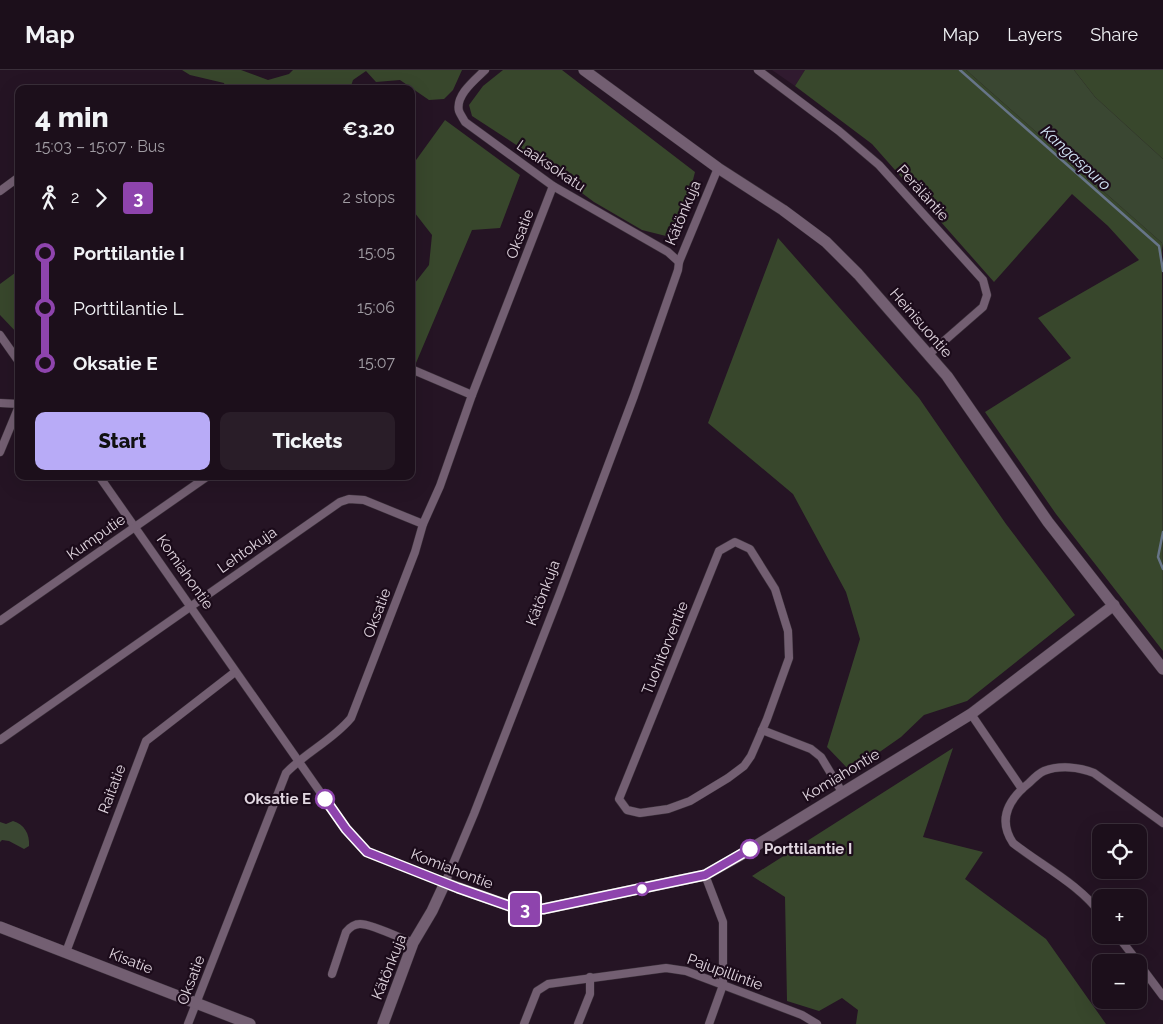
<!DOCTYPE html>
<html lang="en">
<head>
<meta charset="utf-8">
<style>
  :root { --surface:#1c0f1b; --page:#291d28; --text:#f1f3f6; --muted:#a09ca3; --line:#3a2f3a; --accent:#b8abf7 }
  body { margin:0; font-family:Raleway,sans-serif; background:var(--page); color:var(--text); height:100vh; display:flex; flex-direction:column; font-size:19px; white-space:nowrap }
  * { box-sizing:border-box; margin:0 }
  p { font-size:16px; color:var(--muted) }
  .icon { flex:none; width:28px; height:28px; fill:none; stroke:currentColor; stroke-width:2; stroke-linecap:round; stroke-linejoin:round }
  .map { position:relative; flex:1; overflow:hidden }
  .panel { position:absolute; left:15px; top:15px; width:400px; height:395px; display:flex; flex-direction:column; background:var(--surface); border-radius:10px; box-shadow:0 5px 20px #0002,0 0 0 1px var(--line) }
  .panel>* { flex:none }
  .badge { padding:0 10px; border-radius:4px; font-size:18px; line-height:32px }
  .fabs { position:absolute; left:1092px; top:754px; display:grid; gap:10px }
  .fabs a { display:grid; place-items:center; width:55px; height:55px; border-radius:10px; background:var(--surface); box-shadow:0 5px 20px #0002,0 0 0 1px var(--line); font-size:25px }
  .map>.badge { position:absolute; translate:-50% -50%; box-shadow:0 0 0 2px #fff }
  .legs { display:flex; align-items:center; gap:8px; height:55px; padding:0 20px; font-size:16px }
  .legs p { margin-inline-start:auto }
  .summary { display:flex; align-items:center; justify-content:space-between; height:85px; padding:0 20px }
  h1 { font-size:28px; font-weight:800; line-height:38px }
  .primary-button { display:flex; gap:10px; margin-top:auto; padding:10px 20px }
  .primary-button a { flex:1; height:58px; border-radius:10px; background:var(--accent); color:#111; font-size:20px; font-weight:800; line-height:58px; text-align:center }
  .primary-button a+a { background:var(--page); color:var(--text) }
  ul { padding:0 20px; list-style:none }
  li { display:flex; align-items:center; gap:18px; height:55px; font-size:19px }
  li i { display:grid; place-items:center; width:8px; height:100%; margin:0 6px; background:currentColor }
  li i::after { content:''; width:12px; height:12px; margin:-6px; border:4px solid; border-radius:50%; background:var(--surface) }
  li p { margin-inline-start:auto }
  li:first-child i { background:linear-gradient(#0000 50%,currentColor 0) }
  li:last-child i { background:linear-gradient(currentColor 50%,#0000 0) }
  header { display:flex; align-items:center; gap:30px; box-sizing:border-box; height:70px; padding:0 25px; background:var(--surface); border-bottom:1px solid var(--line) }
  header strong { font-size:24px }
  nav { display:flex; gap:28px; margin-inline-start:auto; font-size:18px }
  .map>svg:first-child { display:block }
  .built { fill:#301a2f }
  .green { fill:#3a4732 }
  .forest { fill:#38472c }
  .lines { fill:none; stroke-linecap:round; stroke-linejoin:round }
  .stream { stroke:#677588; stroke-width:2.5 }
  .street-casing { stroke:#3c313b; stroke-width:9 }
  .secondary-casing { stroke:#3c313b; stroke-width:12 }
  .street { stroke:#735f72; stroke-width:8 }
  .secondary { stroke:#735f72; stroke-width:11 }
  .line-1-casing { stroke:#fff; stroke-width:11 }
  .line-1 { stroke:#8e44ad; stroke-width:8 }
  .stop-1-dot { fill:#fff; stroke:#8e44ad; stroke-width:2.5 }
  .labels { text-anchor:middle; dominant-baseline:central; stroke-width:4.5; stroke-linejoin:round; paint-order:stroke }
  .street-label { font-size:15px; fill:#e1d6e0; stroke:#1b0b1a }
  .stop-label { font-size:15px; font-weight:bold; fill:#e1d6e0; stroke:#1b0b1a; text-anchor:end }
  .water-label { font-size:16px; font-style:italic; fill:#d2e5f6; stroke:#1b0b1a }
</style>
</head>
<body>
<header>
<strong>Map</strong>
<nav><a>Map</a><a>Layers</a><a>Share</a></nav>
</header>
<div class="map">
<svg width="1163" height="954" viewBox="0 0 1163 954">
  <rect width="100%" height="100%" fill="#251424"/>
  <!-- built -->
  <polygon class="built" points="772,0 805,0 795,16"/>
  <!-- green -->
  <g class="green">
    <polygon points="966,0 1074,0 1095,27 1163,89 1163,180 1162,173"/>
    <path d="M 13,751 C 24,754 30,764 29,776 L 24,779 L 9,771 L 2,770 L 0,772 L 0,752 L 6,754 Z"/>
  </g>
  <!-- forest -->
  <g class="forest">
    <polygon points="182,0 241,0 268,10 289,4 293,0 462,0 453,20 444,29 429,30 400,10 376,12 366,1 353,10 350,19 226,19 224,13 190,5"/>
    <polygon points="503,0 562,0 695,102 678,169 642,160 594,132 524,80 472,46 469,35 483,16"/>
    <polygon points="805,0 966,0 1162,173 1163,581 1056,444 985,342 1071,288 1038,248 1139,190 1108,156 1072,124 994,212 872,74 795,16"/>
    <polygon points="1074,0 1163,0 1163,89 1095,27"/>
    <polygon points="445,50 520,105 500,158 472,160 416,293 411,291 411,218 429,195 432,165 411,138 411,97"/>
    <polygon points="778,168 919,328 1006,454 1075,545 967,631 924,645 901,667 851,702 827,677 860,569 846,522 793,424 708,353"/>
    <polygon points="19,200 19,265 0,245 0,214"/>
    <polygon points="953,678 923,767 983,782 965,809 1046,869 1106,954 856,954 858,940 842,928 819,941 787,931 785,827 752,806"/>
  </g>
  <g class="lines">
    <!-- stream -->
    <g class="stream">
      <polyline points="960,0 1159,176 1163,201"/>
      <polyline points="1163,462 1158,487 1163,499"/>
    </g>
    <!-- street casing -->
    <g class="street-casing">
      <g id="street">
        <path d="M 485,0 C 476,9 455,25 459,41 C 460,44 463,48 465,52 L 553,116 L 668,182 L 679,192"/>
        <polyline points="758,0 839,61 879,95 983,210 987,225 983,237 928,285"/>
        <polyline points="0,121 19,107"/>
        <polyline points="0,265 19,292"/>
        <polyline points="411,299 472,325"/>
        <polyline points="0,333 19,334"/>
        <polyline points="0,382 19,336"/>
        <polyline points="99,406 346,759 367,782 445,813 474,744 560,523 634,326 678,200 679,192 718,98"/>
        <polygon points="735,472 750,479 775,519 788,561 789,588 767,649 751,686 744,696 728,708 690,731 668,739 640,743 627,740 619,729 719,481"/>
        <polyline points="0,551 208,406"/>
        <polyline points="971,644 1022,719"/>
        <polyline points="762,660 811,679 821,687 842,722"/>
        <polyline points="0,670 340,432 349,429 364,430 423,454"/>
        <polyline points="705,805 723,852 723,915 709,954"/>
        <path d="M 1101,844 C 1079,814 1042,796 1013,773 C 997,749 1009,729 1029,713 C 1033,709 1039,703 1044,701 C 1060,695 1079,697 1094,703 L 1163,753"/>
        <polyline points="1117,865 1138,892"/>
        <polyline points="66,882 146,671 235,602"/>
        <polyline points="1139,894 1163,926"/>
        <path d="M 332,904 L 346,862 C 350,857 354,854 360,854 C 372,854 400,868 413,873"/>
        <path d="M 188,954 L 286,703 C 306,682 333,670 351,648 L 415,482 L 423,454 L 440,416 L 472,325 L 553,116"/>
        <polyline points="524,954 537,921 548,914 666,898 686,901 802,945 817,954"/>
        <polyline points="578,954 590,924 590,907"/>
      </g>
    </g>
    <!-- secondary casing -->
    <g class="secondary-casing">
      <g id="secondary">
        <polyline points="584,0 718,98 783,140 826,172 858,204 947,306 1048,452 1163,599"/>
        <polyline points="0,857 250,954"/>
        <polyline points="383,954 413,873 432,841 445,813 518,839 543,839 705,805 739,786 971,644 1114,535"/>
      </g>
    </g>
    <!-- street -->
    <use href="#street" class="street"/>
    <!-- secondary -->
    <use href="#secondary" class="secondary"/>
  </g>
  <g class="lines">
    <!-- line-1 casing -->
    <g class="line-1-casing">
      <polyline id="line-1" points="325,729 346,759 367,782 458,818 518,839 543,839 705,805 750,779"/>
    </g>
    <!-- line-1 -->
    <use href="#line-1" class="line-1"/>
  </g>
  <!-- markers -->
  <g class="stop-1-dot">
    <circle cx="325" cy="729" r="9"/>
    <circle cx="750" cy="779" r="9"/>
    <circle cx="642" cy="819" r="6"/>
  </g>
  <g class="labels">
    <!-- street labels -->
    <g class="street-label">
      <text transform="translate(551 96) rotate(34)">Laaksokatu</text>
      <text transform="translate(923 123) rotate(48)">Peräläntie</text>
      <text transform="translate(683 143) rotate(-67)">Kätönkuja</text>
      <text transform="translate(520 164) rotate(-69)">Oksatie</text>
      <text transform="translate(921 253) rotate(49)">Heinisuontie</text>
      <text transform="translate(96 467) rotate(-35)">Kumputie</text>
      <text transform="translate(247 480) rotate(-35)">Lehtokuja</text>
      <text transform="translate(185 502) rotate(55)">Komiahontie</text>
      <text transform="translate(543 523) rotate(-69)">Kätönkuja</text>
      <text transform="translate(377 543) rotate(-69)">Oksatie</text>
      <text transform="translate(665 578) rotate(-68)">Tuohitorventie</text>
      <text transform="translate(841 705) rotate(-31)">Komiahontie</text>
      <text transform="translate(112 719) rotate(-69)">Raitatie</text>
      <text transform="translate(452 799) rotate(21)">Komiahontie</text>
      <text transform="translate(131 891) rotate(21)">Kisatie</text>
      <text transform="translate(389 897) rotate(-68)">Kätönkuja</text>
      <text transform="translate(725 902) rotate(20)">Pajupillintie</text>
      <text transform="translate(191 910) rotate(-69)">Oksatie</text>
    </g>
    <!-- stop labels -->
    <g class="stop-label">
      <text x="311" y="729">Oksatie E</text>
      <text x="764" y="779" text-anchor="start">Porttilantie I</text>
    </g>
    <!-- water labels -->
    <g class="water-label">
      <text transform="translate(1076 88) rotate(42)">Kangaspuro</text>
    </g>
  </g>
</svg>
<div class="fabs">
<a><svg class="icon" aria-label="locate" viewBox="0 0 24 24"><circle cx="12" cy="12" r="6"/><path d="M12 2v4M12 18v4M2 12h4M18 12h4"/></svg></a>
<a>+</a>
<a>−</a>
</div>
<b class="badge" style="left:525px;top:839px;background:#8e44ad;color:#fff">3</b>
<section class="panel">
<div class="summary"><div><h1>4 min</h1><p>15:03 – 15:07 · Bus</p></div><b>€3.20</b></div>
<div class="legs"><svg class="icon" aria-label="walk" viewBox="0 0 24 24"><circle cx="13" cy="4" r="2"/><path d="M13 8l-2 6 4 7M11 14l-3 7M7 12l3-4h3l4 4"/></svg>2<svg class="icon" aria-label="forward" viewBox="0 0 24 24"><path d="M9 5l7 7-7 7"/></svg><b class="badge" style="background:#8e44ad;color:#fff">3</b><p>2 stops</p></div>
<ul>
<li><i style="color:#8e44ad"></i><b>Porttilantie I</b><p>15:05</p></li>
<li><i style="color:#8e44ad"></i><span>Porttilantie L</span><p>15:06</p></li>
<li><i style="color:#8e44ad"></i><b>Oksatie E</b><p>15:07</p></li>
</ul>
<div class="primary-button"><a>Start</a><a>Tickets</a></div>
</section>
</div>
</body>
</html>
